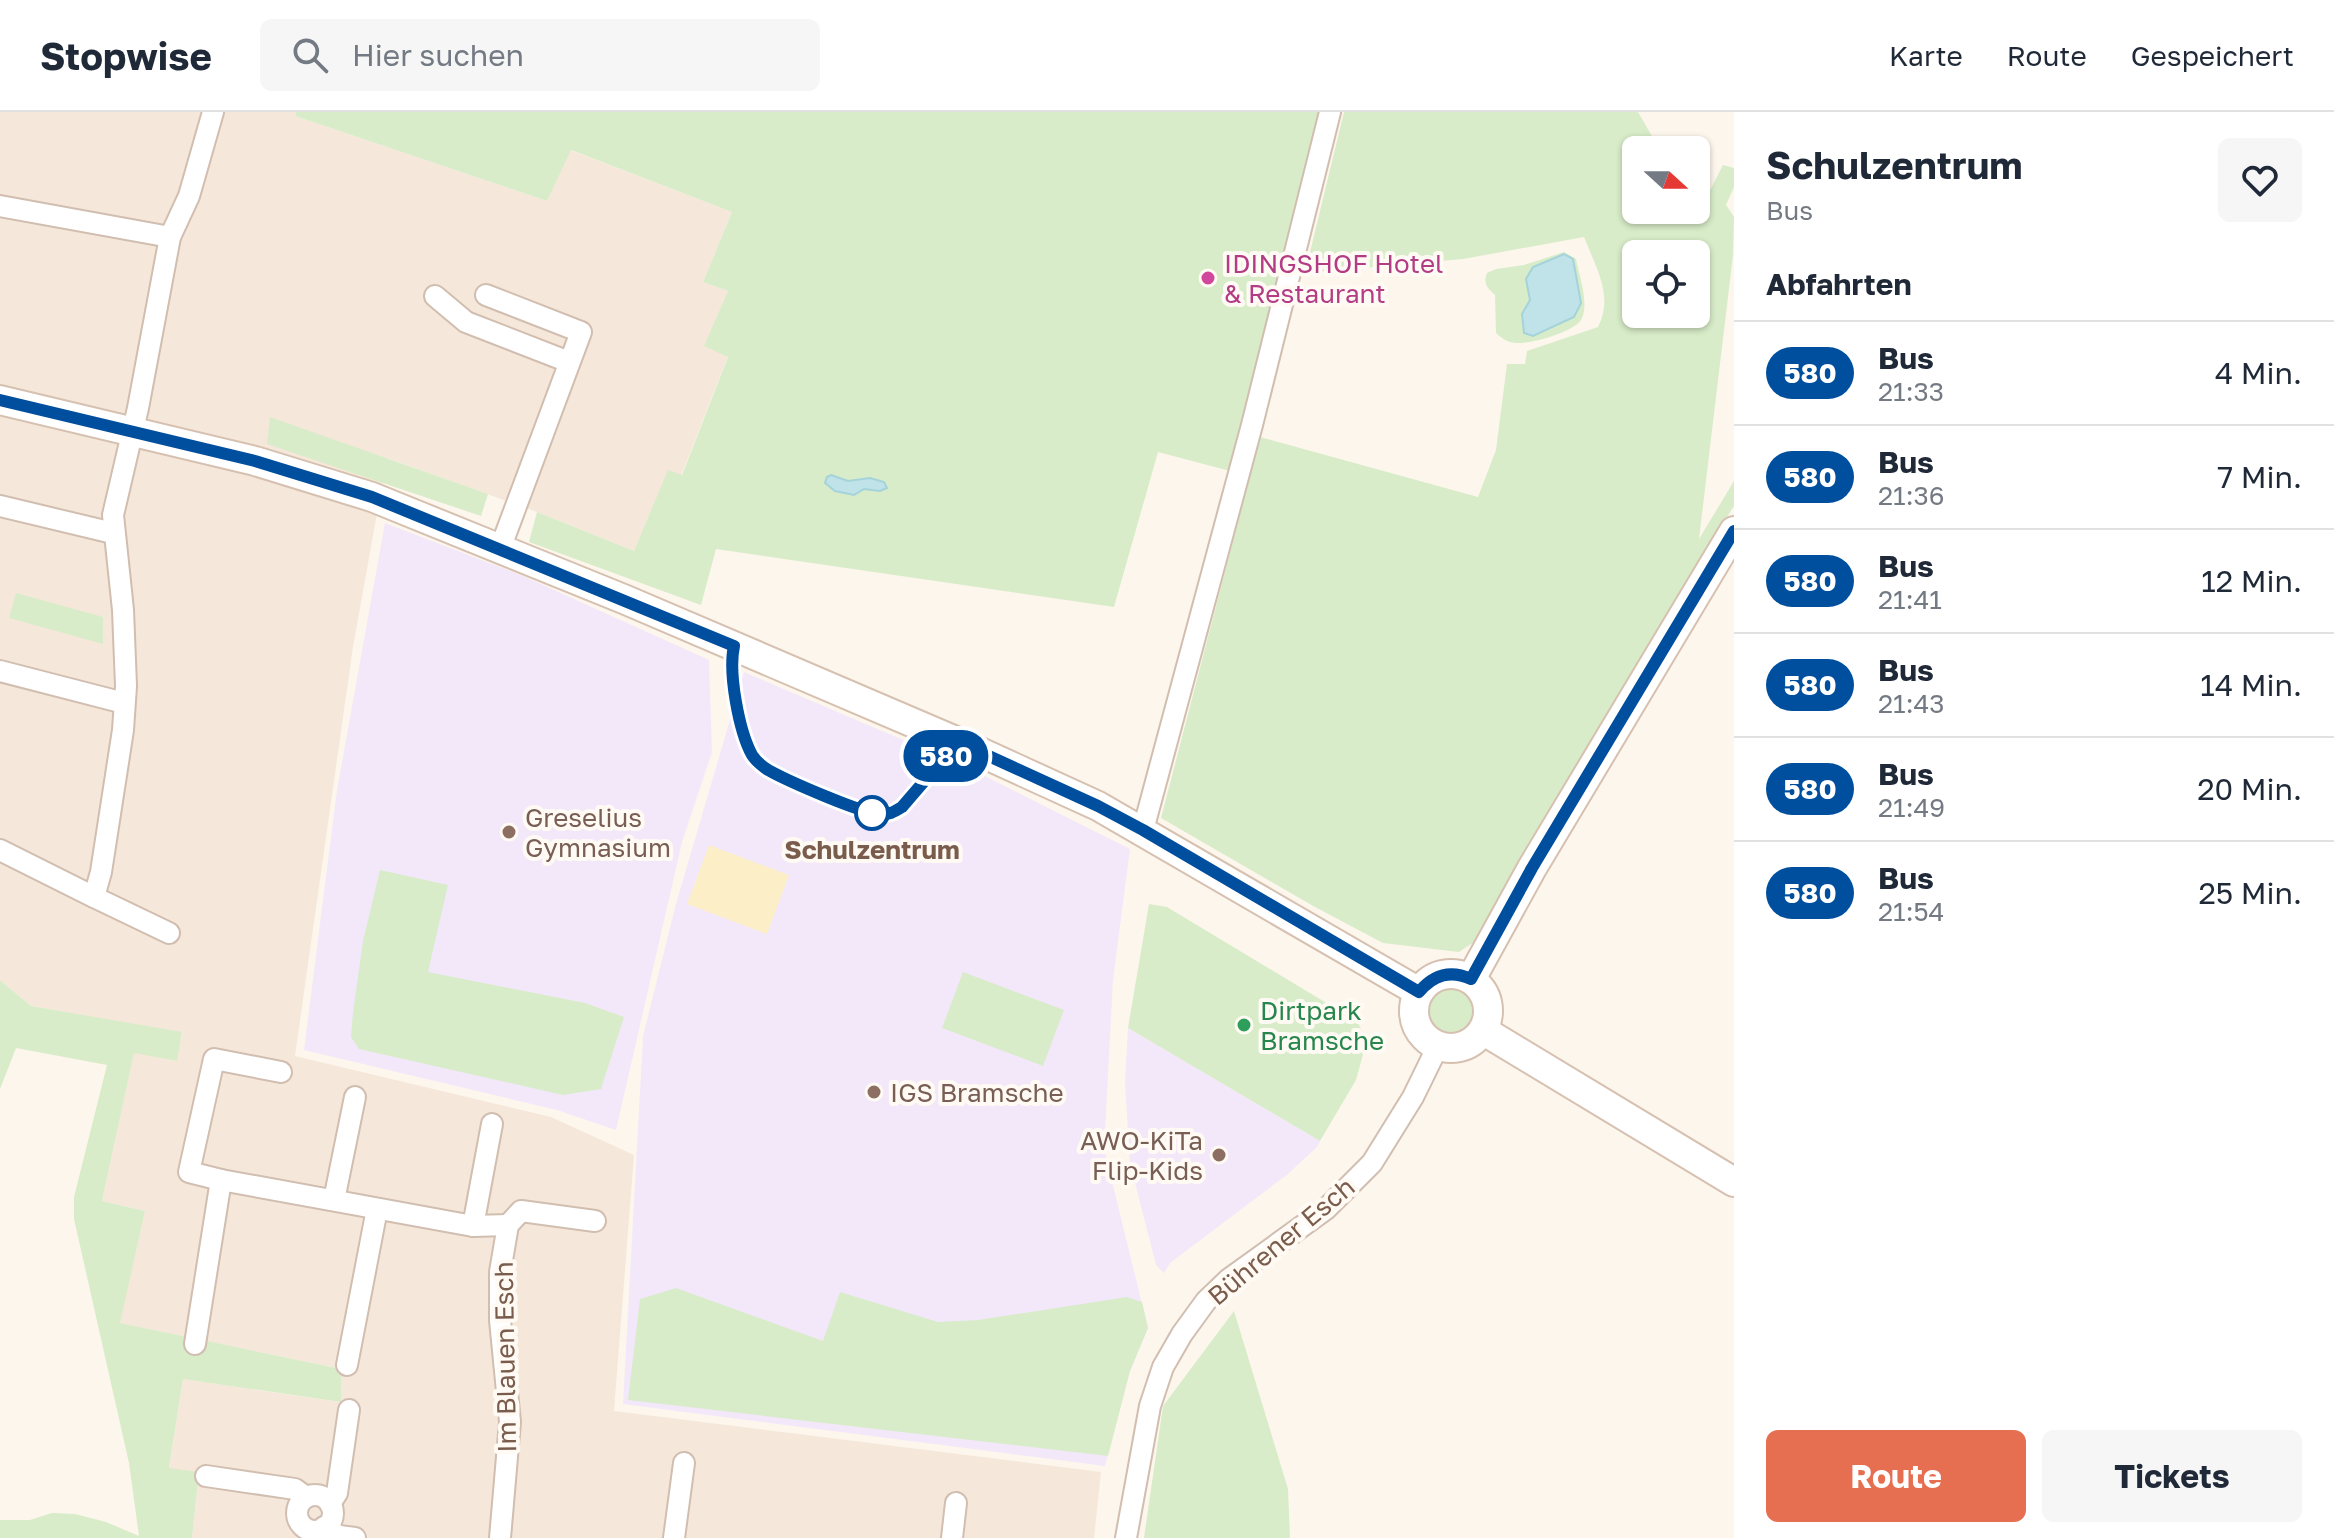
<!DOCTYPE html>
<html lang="de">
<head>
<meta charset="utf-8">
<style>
  :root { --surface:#fff; --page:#f6f6f7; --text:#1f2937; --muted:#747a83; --line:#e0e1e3; --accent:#e76f51 }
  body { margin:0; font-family:"Golos Text",sans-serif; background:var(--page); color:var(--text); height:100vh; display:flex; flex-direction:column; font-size:30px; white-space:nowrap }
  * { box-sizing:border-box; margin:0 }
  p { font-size:26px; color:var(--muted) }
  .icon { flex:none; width:44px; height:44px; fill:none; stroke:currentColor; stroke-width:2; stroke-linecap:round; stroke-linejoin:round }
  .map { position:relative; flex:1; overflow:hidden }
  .drawer { display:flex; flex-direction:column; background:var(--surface); width:600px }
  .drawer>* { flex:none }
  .badge { padding:0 16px; border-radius:26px; font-size:28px; line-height:52px }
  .needle { width:52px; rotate:111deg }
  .buttons { position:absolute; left:1622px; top:24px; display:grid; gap:16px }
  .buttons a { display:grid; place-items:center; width:88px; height:88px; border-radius:12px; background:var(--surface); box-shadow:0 2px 6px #0004; font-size:40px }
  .map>.badge { position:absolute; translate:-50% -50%; box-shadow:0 0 0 4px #fff }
  h2 { padding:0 32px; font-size:30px; line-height:72px }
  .round { display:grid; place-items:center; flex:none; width:84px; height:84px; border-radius:12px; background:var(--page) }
  .overview { display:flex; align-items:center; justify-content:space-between; height:136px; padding:0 32px }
  h1 { font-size:38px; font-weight:700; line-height:60px }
  .action { display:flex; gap:16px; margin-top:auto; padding:16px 32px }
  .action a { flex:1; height:92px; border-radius:12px; background:var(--accent); color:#fff; font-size:32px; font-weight:700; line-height:92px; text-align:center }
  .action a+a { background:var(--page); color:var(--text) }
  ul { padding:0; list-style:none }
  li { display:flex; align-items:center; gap:24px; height:104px; padding:0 32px; border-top:2px solid var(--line) }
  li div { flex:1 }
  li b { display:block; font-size:30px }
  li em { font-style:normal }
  li .badge { min-width:88px; font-weight:700; text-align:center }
  header { display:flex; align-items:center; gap:48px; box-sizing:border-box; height:112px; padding:0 40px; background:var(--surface); border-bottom:2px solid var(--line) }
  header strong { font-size:38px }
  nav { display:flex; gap:44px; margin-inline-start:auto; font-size:28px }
  .search { width:560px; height:72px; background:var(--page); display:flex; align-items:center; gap:20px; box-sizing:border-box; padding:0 28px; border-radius:12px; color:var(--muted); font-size:30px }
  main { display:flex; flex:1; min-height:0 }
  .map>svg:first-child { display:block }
  .residential { fill:#f5e8da }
  .education { fill:#f3e8fa }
  .green { fill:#d8ecc9; fill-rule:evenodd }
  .sand { fill:#fcefc7 }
  .water { fill:#bfe3e8; stroke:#a5d3da; stroke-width:2 }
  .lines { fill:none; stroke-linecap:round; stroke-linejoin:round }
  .street-casing { stroke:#d1beb0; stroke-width:24 }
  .secondary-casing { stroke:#d6c0b0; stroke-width:32 }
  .street { stroke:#fff; stroke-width:20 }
  .secondary { stroke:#fff; stroke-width:28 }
  .line-casing { stroke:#fff; stroke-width:18 }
  .line { stroke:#004e9e; stroke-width:12 }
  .hotel-dot { fill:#d1479c; stroke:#fffaf3; stroke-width:3 }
  .stop-dot { fill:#fff; stroke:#004e9e; stroke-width:4 }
  .education-dot { fill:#8d6e63; stroke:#fffaf3; stroke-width:3 }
  .leisure-dot { fill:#2e9e5b; stroke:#fffaf3; stroke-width:3 }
  .labels { text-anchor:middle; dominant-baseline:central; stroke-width:8; stroke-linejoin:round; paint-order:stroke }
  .hotel-label { font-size:26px; fill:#b23c85; stroke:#fffaf3; text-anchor:start }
  .education-label { font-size:26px; fill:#785e54; stroke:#fffaf3; text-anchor:start }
  .stop-label { font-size:26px; font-weight:bold; fill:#7a5c4d; stroke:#fffaf3 }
  .leisure-label { font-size:26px; fill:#27864d; stroke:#fffaf3; text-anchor:start }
  .street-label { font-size:26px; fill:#7a5c4d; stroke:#fffaf3 }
</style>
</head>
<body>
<header>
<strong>Stopwise</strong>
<div class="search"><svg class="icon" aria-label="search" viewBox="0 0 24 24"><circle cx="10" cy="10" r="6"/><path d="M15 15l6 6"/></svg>Hier suchen</div>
<nav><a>Karte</a><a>Route</a><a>Gespeichert</a></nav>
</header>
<main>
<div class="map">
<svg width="1734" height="1426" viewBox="0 0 1734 1426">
  <rect width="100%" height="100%" fill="#fdf6ec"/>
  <!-- residential -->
  <polygon class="residential" points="0,0 296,0 295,4 547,89 570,38 732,100 703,170 728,179 705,233 728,244 681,364 668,359 634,439 537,400 387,346 353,535 295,944 551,1005 634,1043 614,1299 1101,1360 1094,1426 192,1426 199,1361 169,1357 183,1267 340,1290 341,1257 119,1211 145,1099 102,1089 134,940 176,949 182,921 31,894 0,868"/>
  <!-- education -->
  <g class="education">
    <polygon points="385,411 523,464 709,548 712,640 682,730 616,1018 557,998 304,938 337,678"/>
    <polygon points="744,560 969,656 1130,737 1113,868 1104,1037 1148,1216 1130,1259 1105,1354 623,1292 643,924 676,792"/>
    <polygon points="1128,916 1320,1029 1317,1035 1288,1062 1170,1151 1164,1161 1156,1153 1130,1051 1125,971"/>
  </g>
  <!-- green -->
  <g class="green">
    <polygon points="296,0 1323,0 1234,360 1158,340 1114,495 716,437 701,493 529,430 537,400 634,439 668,358 682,363 728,245 704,234 728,179 703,170 732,100 571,38 547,89 295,4"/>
    <path d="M 1344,0 L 1638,0 L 1660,38 L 1636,38 L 1636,98 L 1695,98 L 1698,102 L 1723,53 L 1734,56 L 1734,75 L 1726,93 L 1734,105 L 1733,143 L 1699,427 L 1734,369 L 1734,394 L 1695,454 L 1477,828 L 1459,840 L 1383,831 L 1315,795 L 1161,706 L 1260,325 L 1478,385 L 1496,338 L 1507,252 L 1525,252 L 1527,239 L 1598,215 C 1614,184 1596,156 1584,125 L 1463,147 L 1305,161 ZM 1636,142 L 1696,142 L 1696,202 L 1636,202 Z"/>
    <path d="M 1564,140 L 1576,147 C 1579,163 1590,193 1581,208 C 1573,220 1532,232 1517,231 C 1509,231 1502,227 1496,221 L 1495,183 C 1487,176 1483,171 1487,161 L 1496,157 L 1524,153 ZM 1526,167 L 1574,205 L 1530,188 Z"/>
    <polygon points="270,305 488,382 481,404 267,332"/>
    <polygon points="16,481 103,505 103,532 9,506"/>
    <polygon points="380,758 448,773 428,860 585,891 624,905 601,977 563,983 359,937 351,925 353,900 363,829"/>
    <polygon points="1149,792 1167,795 1358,910 1366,931 1356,968 1320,1029 1128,916"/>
    <polygon points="963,860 1064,898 1043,954 942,916"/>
    <polygon points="0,868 31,894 182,920 177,949 134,941 102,1089 145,1099 120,1211 341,1257 341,1290 183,1267 169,1356 199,1360 192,1426 0,1426 0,1408 30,1408 52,1401 75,1402 106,1410 139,1424 129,1351 74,1107 74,1085 107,953 16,936 0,977"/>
    <circle cx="1452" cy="899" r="27"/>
    <polygon points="676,1176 823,1229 840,1180 938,1210 978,1208 1127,1185 1142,1190 1148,1216 1130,1259 1108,1344 628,1288 640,1187"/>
    <polygon points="1234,1199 1288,1377 1290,1426 1144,1426 1163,1294"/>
  </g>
  <!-- sand -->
  <polygon class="sand" points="709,733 789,763 767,822 687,792"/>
  <!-- water -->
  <g class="water">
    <polygon points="1564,142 1573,147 1581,191 1574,205 1533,224 1524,221 1522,202 1530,188 1526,167 1533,155"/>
    <polygon points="831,363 848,369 870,366 884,370 887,376 880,379 864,377 854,383 835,379 825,371 827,365"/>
  </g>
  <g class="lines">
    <!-- street casing -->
    <g class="street-casing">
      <g id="street">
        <polyline points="0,94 170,125"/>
        <polyline points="486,183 581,220 500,437"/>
        <polyline points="435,184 466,210 569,250"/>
        <polyline points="0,394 113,421"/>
        <polyline points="0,559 124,591"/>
        <polyline points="1143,718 1252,313 1330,0"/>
        <polyline points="0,738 94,785"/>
        <polyline points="169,821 94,785 101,760 123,618 126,574 123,498 113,403 138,296 170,125 189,84 213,0"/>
        <polyline points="221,1068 189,1060 214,947 281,960"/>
        <polyline points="334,1088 355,985"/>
        <polyline points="473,1114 492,1012"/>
        <polyline points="195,1232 221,1068 473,1114 508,1113"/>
        <polyline points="347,1253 377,1097"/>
        <polyline points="206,1364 295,1377 306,1385"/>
        <circle cx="315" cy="1401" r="18"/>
        <polyline points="330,1392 337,1381 349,1298"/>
        <polyline points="324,1415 339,1424 355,1426"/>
        <polyline points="500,1426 510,1310 500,1208 500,1160 508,1113 521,1099 595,1109"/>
        <polyline points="674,1426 684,1351"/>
        <polyline points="952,1426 956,1391"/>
        <polyline points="1126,1426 1150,1294 1163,1255 1182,1222 1206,1189 1229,1167 1326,1097 1372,1051 1413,985 1438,934"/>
      </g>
    </g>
    <!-- secondary casing -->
    <g class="secondary-casing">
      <g id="secondary">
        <polyline points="0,288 255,349 372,385 626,488 958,630 1098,694 1419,880"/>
        <circle cx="1451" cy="899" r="37"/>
        <polyline points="1471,867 1532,756 1734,419"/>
        <polyline points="1484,919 1734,1070"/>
      </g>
    </g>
    <!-- street -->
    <use href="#street" class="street"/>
    <!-- secondary -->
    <use href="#secondary" class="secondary"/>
  </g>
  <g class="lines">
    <!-- line casing -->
    <g class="line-casing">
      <path id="line" d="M 0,288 L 255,349 L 372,385 L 734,534 C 728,561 739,619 752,643 C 756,649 764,656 770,659 C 788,669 861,701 879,702 C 889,703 894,700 902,695 L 958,630 L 1098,694 L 1143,718 L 1419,880 C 1434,862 1451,858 1471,867 L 1532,756 L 1734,419"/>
    </g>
    <!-- line -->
    <use href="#line" class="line"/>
  </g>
  <!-- markers -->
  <circle class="hotel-dot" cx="1208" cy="166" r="8"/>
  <circle class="stop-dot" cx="872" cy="701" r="16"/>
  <g class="education-dot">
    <circle cx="509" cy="720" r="8"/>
    <circle cx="874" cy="980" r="8"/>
    <circle cx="1219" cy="1043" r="8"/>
  </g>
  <circle class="leisure-dot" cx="1244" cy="913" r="8"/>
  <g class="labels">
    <!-- hotel labels -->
    <g class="hotel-label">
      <text x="1224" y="151">IDINGSHOF Hotel<tspan x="1224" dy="30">&amp; Restaurant</tspan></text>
    </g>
    <!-- education labels -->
    <g class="education-label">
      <text x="525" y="705">Greselius<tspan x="525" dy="30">Gymnasium</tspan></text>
      <text x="890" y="980">IGS Bramsche</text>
      <text x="1203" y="1028" text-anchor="end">AWO-KiTa<tspan x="1203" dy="30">Flip-Kids</tspan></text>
    </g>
    <!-- stop labels -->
    <g class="stop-label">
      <text x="872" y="737">Schulzentrum</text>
    </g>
    <!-- leisure labels -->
    <g class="leisure-label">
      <text x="1260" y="898">Dirtpark<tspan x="1260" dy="30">Bramsche</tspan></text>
    </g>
    <!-- street labels -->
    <g class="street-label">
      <text transform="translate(1281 1129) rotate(-40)">Bührener Esch</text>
      <text transform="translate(505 1245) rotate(-91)">Im Blauen Esch</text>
    </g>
  </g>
</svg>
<div class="buttons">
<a><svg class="needle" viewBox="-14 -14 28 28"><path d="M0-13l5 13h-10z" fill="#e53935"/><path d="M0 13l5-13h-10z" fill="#747a83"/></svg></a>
<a><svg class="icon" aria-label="locate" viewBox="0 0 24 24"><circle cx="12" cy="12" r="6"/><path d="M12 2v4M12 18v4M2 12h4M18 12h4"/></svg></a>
</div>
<b class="badge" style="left:946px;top:644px;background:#004e9e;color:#fff">580</b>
</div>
<section class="drawer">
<div class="overview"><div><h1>Schulzentrum</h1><p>Bus</p></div><a class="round"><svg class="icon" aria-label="heart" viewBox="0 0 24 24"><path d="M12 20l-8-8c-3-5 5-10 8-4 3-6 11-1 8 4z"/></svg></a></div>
<h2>Abfahrten</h2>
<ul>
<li><span class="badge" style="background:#004e9e;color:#fff">580</span><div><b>Bus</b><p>21:33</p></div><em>4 Min.</em></li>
<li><span class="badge" style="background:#004e9e;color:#fff">580</span><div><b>Bus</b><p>21:36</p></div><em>7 Min.</em></li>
<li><span class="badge" style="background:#004e9e;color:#fff">580</span><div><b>Bus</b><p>21:41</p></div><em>12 Min.</em></li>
<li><span class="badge" style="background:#004e9e;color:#fff">580</span><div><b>Bus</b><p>21:43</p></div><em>14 Min.</em></li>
<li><span class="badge" style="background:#004e9e;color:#fff">580</span><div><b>Bus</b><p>21:49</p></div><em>20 Min.</em></li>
<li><span class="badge" style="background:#004e9e;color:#fff">580</span><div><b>Bus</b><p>21:54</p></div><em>25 Min.</em></li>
</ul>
<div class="action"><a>Route</a><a>Tickets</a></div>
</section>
</main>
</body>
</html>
